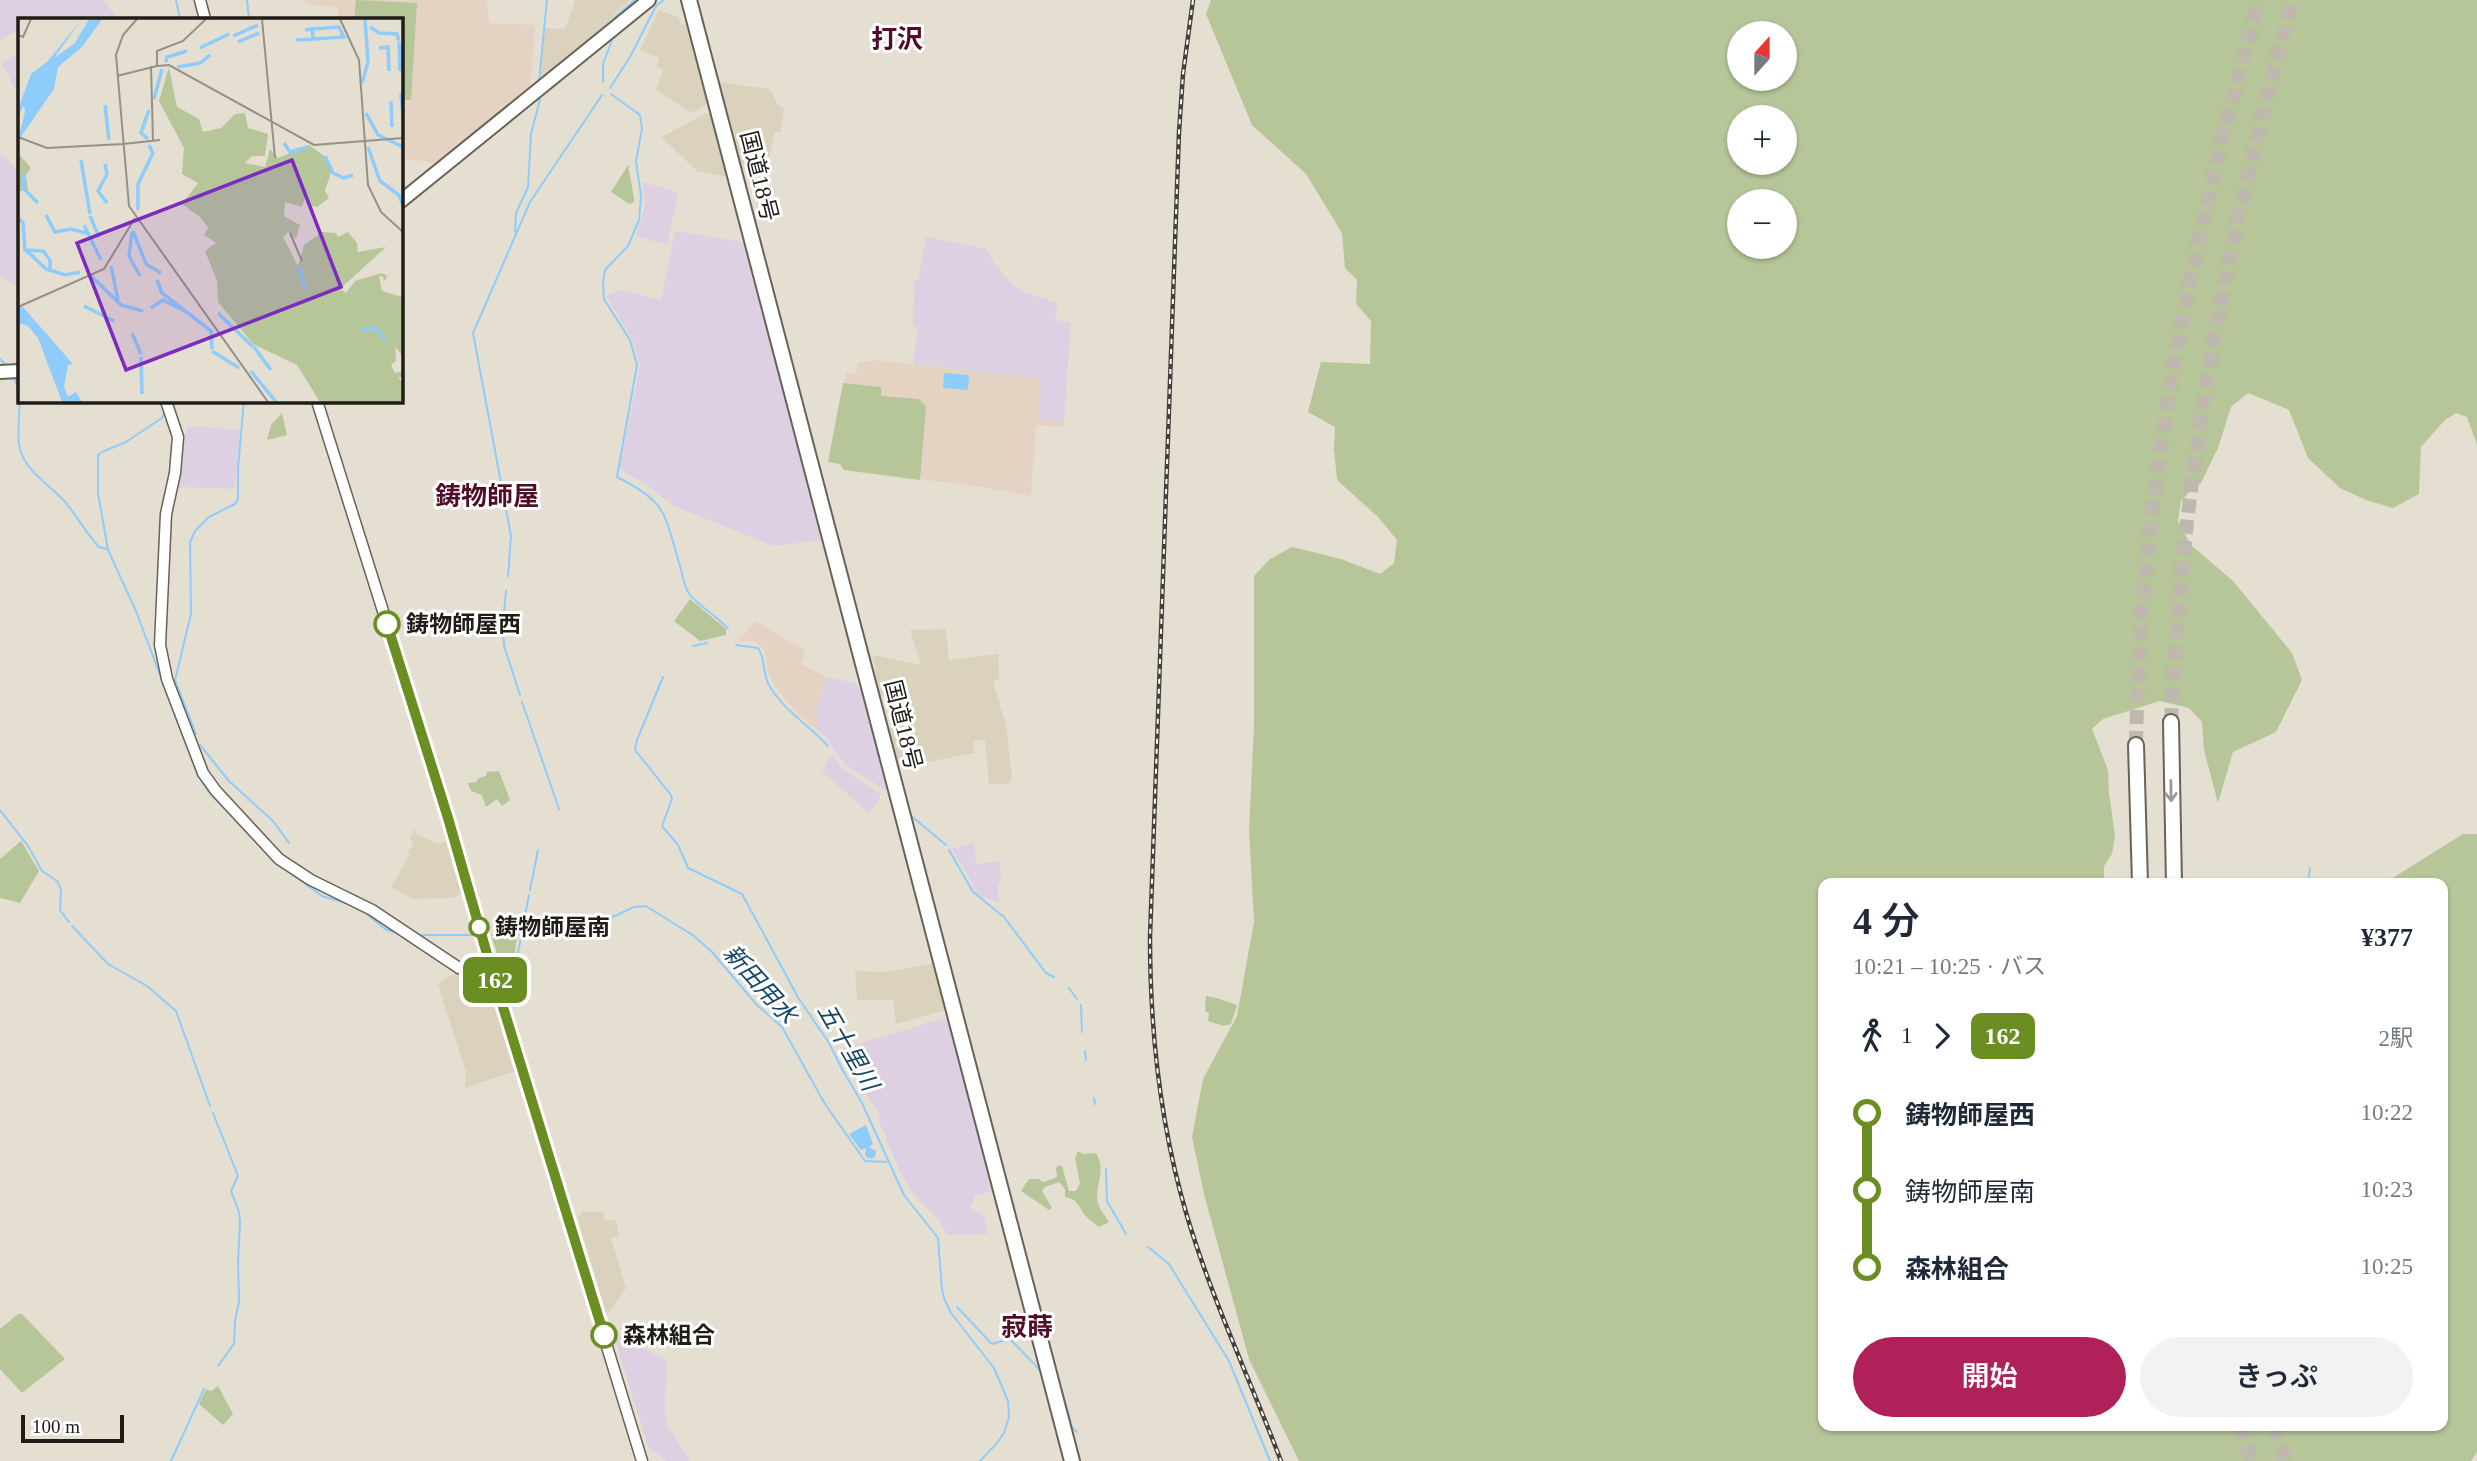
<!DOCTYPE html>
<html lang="ja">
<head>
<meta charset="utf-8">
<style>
  :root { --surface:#fff; --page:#f2f2f3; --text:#1f2937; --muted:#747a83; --accent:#af2158 }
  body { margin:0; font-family:"Times New Roman","Noto Sans JP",serif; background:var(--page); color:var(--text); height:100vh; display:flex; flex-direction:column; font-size:26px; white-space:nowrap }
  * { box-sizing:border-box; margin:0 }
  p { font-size:23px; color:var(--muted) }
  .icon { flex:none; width:38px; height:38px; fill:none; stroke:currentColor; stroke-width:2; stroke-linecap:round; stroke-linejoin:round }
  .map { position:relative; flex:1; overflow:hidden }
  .side { position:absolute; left:1818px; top:878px; width:630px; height:553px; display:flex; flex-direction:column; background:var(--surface); border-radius:14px; box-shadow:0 2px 5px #0004 }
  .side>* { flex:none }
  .badge { padding:0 14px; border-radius:10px; font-size:24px; line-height:46px }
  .needle { width:46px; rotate:21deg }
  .controls { position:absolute; left:1727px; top:21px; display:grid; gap:14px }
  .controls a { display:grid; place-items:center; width:70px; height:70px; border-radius:50%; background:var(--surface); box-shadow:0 2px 5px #0004; font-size:35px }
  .scale { position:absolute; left:21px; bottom:18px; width:103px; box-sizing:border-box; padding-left:7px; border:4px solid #201d19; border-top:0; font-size:19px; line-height:24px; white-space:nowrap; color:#201d19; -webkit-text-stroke:5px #fff; paint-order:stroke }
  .map>.badge { position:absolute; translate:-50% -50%; box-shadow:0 0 0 4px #fff }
  .legs { display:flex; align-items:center; gap:10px; height:77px; padding:0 35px; font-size:23px }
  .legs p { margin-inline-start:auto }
  .overview { display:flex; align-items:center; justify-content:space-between; height:119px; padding:0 35px }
  h1 { font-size:38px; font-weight:600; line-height:52px }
  .cta { display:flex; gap:14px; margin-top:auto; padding:14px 35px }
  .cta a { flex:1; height:80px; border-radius:42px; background:var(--accent); color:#fff; font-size:28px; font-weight:600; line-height:80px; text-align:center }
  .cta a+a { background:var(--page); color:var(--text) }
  ul { padding:0 35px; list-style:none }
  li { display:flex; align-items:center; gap:24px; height:77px; font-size:26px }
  li i { display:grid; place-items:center; width:10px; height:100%; margin:0 9px; background:currentColor }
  li i::after { content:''; width:18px; height:18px; margin:-9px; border:5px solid; border-radius:50%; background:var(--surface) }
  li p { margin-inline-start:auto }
  li:first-child i { background:linear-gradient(#0000 50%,currentColor 0) }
  li:last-child i { background:linear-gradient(currentColor 50%,#0000 0) }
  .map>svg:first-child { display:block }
  .built { fill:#dbd2be }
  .industrial { fill:#ded0e3 }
  .education { fill:#e4d3c2 }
  .green { fill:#b6c699; fill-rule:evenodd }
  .water { fill:#8eccfb }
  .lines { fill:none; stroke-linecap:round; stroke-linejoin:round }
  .stream { stroke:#8eccfb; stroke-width:2 }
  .highway-tunnel { stroke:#beb8ad; stroke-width:14; stroke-dasharray:14 7; stroke-linecap:butt }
  .minor-casing { stroke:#686257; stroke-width:13 }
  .major-casing { stroke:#686257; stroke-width:16 }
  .highway-casing { stroke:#686257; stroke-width:18 }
  .minor { stroke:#fff; stroke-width:10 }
  .major { stroke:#fff; stroke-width:12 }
  .highway { stroke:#fff; stroke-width:14 }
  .rail-casing { stroke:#44413b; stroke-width:4.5 }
  .rail { stroke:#fff; stroke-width:2; stroke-dasharray:5; stroke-linecap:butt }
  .oneway { stroke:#9b9998 }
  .line-1-casing { stroke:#fff; stroke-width:16 }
  .line-1 { stroke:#6b8e23; stroke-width:10 }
  .stop-1-dot { fill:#fff; stroke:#6b8e23; stroke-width:3.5 }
  .labels { text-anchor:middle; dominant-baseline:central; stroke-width:6; stroke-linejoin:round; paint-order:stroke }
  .street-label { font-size:23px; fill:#201d19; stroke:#fff }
  .stop-label { font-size:23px; font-weight:bold; fill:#201d19; stroke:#fff; text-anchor:start }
  .water-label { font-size:24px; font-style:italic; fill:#174665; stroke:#fff }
  .quarter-label { font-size:26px; font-weight:bold; fill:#510d26; stroke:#fff }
  .inset-river { fill:none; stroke:#8eccfb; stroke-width:3.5 }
  .inset-road { fill:none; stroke:#969188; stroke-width:2 }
  .view { fill:#7b2cbf; fill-opacity:0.15; stroke:#7b2cbf; stroke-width:3.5 }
  .inset-edge { fill:none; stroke:#201d19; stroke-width:3.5 }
</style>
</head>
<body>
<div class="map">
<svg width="2477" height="1461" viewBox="0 0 2477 1461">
  <rect width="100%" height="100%" fill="#e5dfd2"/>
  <!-- built -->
  <g class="built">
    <polygon points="573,0 630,0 614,14 613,20 602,33 541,80 544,28 565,29 575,1"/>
    <polygon points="659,10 678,17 682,25 687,24 709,100 707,104 692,113 656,90 663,70 656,67 659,58 640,50"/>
    <polygon points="719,82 770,89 778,105 784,108 781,132 775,132 765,174 739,169 717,85"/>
    <polygon points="713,113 729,177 697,171 661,137 705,114"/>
    <polygon points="946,629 949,660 998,654 999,679 993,681 1006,725 1012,776 1011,783 989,785 985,740 973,741 974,753 897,768 886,729 906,725 903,709 889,698 879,695 873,655 921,665 910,630"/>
    <polygon points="415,829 417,834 437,844 446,842 461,893 454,898 412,899 391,887 410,855 408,853 414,842 409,839"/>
    <polygon points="935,963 946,1010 896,1024 893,1000 857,1000 855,971 887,972"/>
    <polygon points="458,973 464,978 485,976 515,1071 465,1088 466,1072 438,985 445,978"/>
    <polygon points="581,1212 604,1212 604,1219 616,1221 619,1236 611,1238 626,1288 607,1315 577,1217 581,1215"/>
  </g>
  <!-- industrial -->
  <g class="industrial">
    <polygon points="0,0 103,0 118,19 19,19 19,36 14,32 0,40"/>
    <polygon points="19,52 19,98 2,63"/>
    <polygon points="0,155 6,158 19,172 19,287 0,277"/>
    <polygon points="642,182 675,191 678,195 667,245 636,236 645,204"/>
    <polygon points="675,231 747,243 823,540 773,546 674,506 646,484 619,469 640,365 632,339 606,296 620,290 661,300"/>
    <polygon points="926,237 987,249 994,263 1013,285 1022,291 1058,303 1055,320 1071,322 1064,422 1038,419 1040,379 913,364 918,327 913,326 914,281 918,281"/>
    <polygon points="188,426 240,430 235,489 176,487 181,447"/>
    <polygon points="827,677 854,683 865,694 892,794 847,766 836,754 827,737 818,731 818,706"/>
    <polygon points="830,756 834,756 840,767 880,794 880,799 869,813 823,772"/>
    <polygon points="974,842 976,864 999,861 1002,881 998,883 999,902 980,897 975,891 967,873 951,849"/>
    <polygon points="949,1017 995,1191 976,1195 970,1207 985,1217 987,1234 947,1235 939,1220 913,1194 901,1174 878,1119 881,1117 879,1114 849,1067 840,1049"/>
    <polygon points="614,1336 621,1337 666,1360 665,1413 668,1427 690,1461 667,1461 648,1447"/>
  </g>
  <!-- education -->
  <g class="education">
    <polygon points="304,0 487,0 489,23 535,25 530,89 436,164 423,161 401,159 401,19 337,19 338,8 307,4"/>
    <polygon points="876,360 1041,379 1039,419 1064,422 1064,427 1036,425 1031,496 976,486 844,470 840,464 828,462 846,372 856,375 858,362"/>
    <polygon points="755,621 806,651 801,664 827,677 818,706 818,731 797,713 774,685 768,672 764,649 755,642 738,641"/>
  </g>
  <!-- green -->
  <g class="green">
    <polygon points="356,0 417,3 411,100 401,99 401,19 354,19"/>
    <path d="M 1211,0 L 2477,0 L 2477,445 L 2467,417 L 2456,413 L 2445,420 L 2421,447 L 2419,494 L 2393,508 L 2366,500 L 2340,488 L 2308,458 L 2289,410 L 2248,393 L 2231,407 L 2218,448 L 2201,483 L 2193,488 L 2181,501 L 2178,521 L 2191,545 L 2233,581 L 2292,653 L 2302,680 L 2276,732 L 2233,752 L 2218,803 L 2204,750 L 2202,722 L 2189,708 L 2160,701 L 2103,719 L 2092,729 L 2108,770 L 2109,793 L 2115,835 L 2112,854 L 2104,866 L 2104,884 L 1824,884 L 1824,1426 L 2443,1426 L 2443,884 L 2383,884 L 2463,834 L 2477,834 L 2477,1452 L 2471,1461 L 1299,1461 L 1249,1359 L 1204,1194 L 1192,1137 L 1203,1079 L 1237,1016 L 1254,922 L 1249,830 L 1254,726 L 1254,576 L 1270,559 L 1292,547 L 1341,559 L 1380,574 L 1394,563 L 1397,540 L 1377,516 L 1337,480 L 1334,449 L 1335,427 L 1308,412 L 1321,362 L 1370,364 L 1371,321 L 1356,304 L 1357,280 L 1345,268 L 1342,233 L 1306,174 L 1252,125 L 1206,14 ZM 1740,33 L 1785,33 L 1785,79 L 1740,79 ZM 1740,117 L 1785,117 L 1785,163 L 1740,163 ZM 1740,201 L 1785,201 L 1785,247 L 1740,247 Z"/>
    <polygon points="628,165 634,198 634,202 629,204 611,192"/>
    <polygon points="843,383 881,387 881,396 919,399 926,406 920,480 844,470 840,464 828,462"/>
    <polygon points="282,413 287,435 267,440 271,425"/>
    <polygon points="690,599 726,629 726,635 700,641 674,621"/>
    <polygon points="499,771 510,800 502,806 497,799 486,807 482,795 471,791 468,783 476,782 479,778 486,776 487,772"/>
    <polygon points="21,841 39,871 20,903 0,898 0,859"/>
    <polygon points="492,938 517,938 509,990"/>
    <polygon points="1206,996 1217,998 1237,1005 1231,1024 1223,1026 1208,1021 1209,1013 1205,1011"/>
    <path d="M 1078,1151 L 1083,1154 L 1096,1153 C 1108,1173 1092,1188 1099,1206 C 1101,1211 1106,1217 1109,1222 L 1099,1227 C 1095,1224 1089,1220 1085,1215 C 1078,1206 1078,1199 1065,1197 L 1065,1189 L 1059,1182 L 1045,1187 L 1042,1191 L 1052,1208 L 1049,1210 L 1021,1191 L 1029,1179 L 1038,1179 L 1044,1182 L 1057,1177 L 1056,1168 L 1059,1165 L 1062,1166 L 1069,1191 L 1076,1191 L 1080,1183 L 1075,1158 Z"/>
    <polygon points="18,1314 22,1314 65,1359 22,1393 0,1369 0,1329"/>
    <polygon points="218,1386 233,1414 223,1425 199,1404 206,1389 211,1391"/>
  </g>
  <!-- water -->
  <g class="water">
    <polygon points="944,373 969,375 968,390 943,388"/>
    <polygon points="866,1125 873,1144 869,1147 876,1151 875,1157 872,1159 865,1156 866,1148 861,1150 849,1134"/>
  </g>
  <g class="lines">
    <!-- stream -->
    <g class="stream">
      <polyline points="176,0 180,19"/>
      <polyline points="247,0 249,19"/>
      <polyline points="615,17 635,0"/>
      <polyline points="539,81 547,0"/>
      <polyline points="603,82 603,64 612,40"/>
      <polyline points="610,88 630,57 656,6 664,0"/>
      <path d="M 611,94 L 640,115 L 642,129 L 636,161 L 641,196 L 639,220 L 628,246 L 605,270 L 603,282 L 604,299 L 630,340 L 637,365 L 617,477 C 669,503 664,514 680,566 C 682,574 684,584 688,592 C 698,607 717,615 728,629"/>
      <polyline points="515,232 516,213 528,187 531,134 540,99"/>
      <polyline points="0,359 5,364"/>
      <path d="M 14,379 C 26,400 14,426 20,449 C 27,474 51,485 66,503 C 78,518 87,534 99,547 L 107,549"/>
      <polyline points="164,413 162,418 126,442 102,452 98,455 98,493 108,550 136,611 198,776 208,791 274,861 322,896 349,904"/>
      <polyline points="508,576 511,536 473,333 530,202 602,95"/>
      <polyline points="506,591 503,623 504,646 520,695"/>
      <path d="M 736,645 L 758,648 C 766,659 762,673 769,685 C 783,710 809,725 828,746"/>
      <polyline points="693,646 707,643"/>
      <polyline points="663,677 637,740 635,750 671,795 672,799 662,826 678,845 688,868 742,894 799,999 829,1043 842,1069 861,1101 904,1195 938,1238 942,1290 945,1301 951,1313 994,1368 1008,1401 1009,1417 1004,1433 997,1443 980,1461"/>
      <polyline points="522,702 559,809"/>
      <polyline points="196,734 175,680 191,614 190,542 195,531 209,517 235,504 238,499 238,468 244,401"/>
      <polyline points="200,745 229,781 273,821 289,843"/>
      <polyline points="0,810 28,846 42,871 57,881 61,889 60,910 69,922"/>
      <polyline points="909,814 946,845"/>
      <polyline points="949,850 973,892 1004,917 1046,973 1054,977"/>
      <polyline points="2308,884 2310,868"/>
      <polyline points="530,890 538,850"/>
      <polyline points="363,911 385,929 399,934"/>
      <polyline points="72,926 108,964 147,986 176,1011 210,1106"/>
      <polyline points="420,935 472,935"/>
      <polyline points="492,935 568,933 585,930 634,907 646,906 694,936 712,952 756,1004 782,1027 825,1104 865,1161 886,1162"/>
      <polyline points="1069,988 1077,999"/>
      <polyline points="511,990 529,895"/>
      <polyline points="1081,1005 1082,1032"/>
      <polyline points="1085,1051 1086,1060"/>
      <polyline points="1094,1098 1095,1104"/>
      <polyline points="213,1113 238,1176 231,1191 239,1212 240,1224 238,1260 239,1301 235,1322 234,1344 218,1366"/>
      <polyline points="1106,1169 1107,1201 1126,1234"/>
      <polyline points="1148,1247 1169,1264 1229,1361 1270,1461"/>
      <polyline points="957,1307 992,1344 1010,1339 1042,1372"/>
      <polyline points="1061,1388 1072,1427 1077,1432"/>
      <polyline points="171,1461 204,1389"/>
    </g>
    <!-- highway-tunnel -->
    <g class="highway-tunnel">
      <path d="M 2171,722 C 2176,618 2186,514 2202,410 C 2223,272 2257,135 2292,0"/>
      <path d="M 2136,745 C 2140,491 2191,244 2259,0"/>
      <polyline points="2240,1426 2252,1461"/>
      <polyline points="2274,1426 2286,1461"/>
    </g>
    <!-- minor casing -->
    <g class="minor-casing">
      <g id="minor">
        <polyline points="200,0 205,19"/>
        <polyline points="166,401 178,437 175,473 166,514 160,645 167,679 203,773 216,791 279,859 311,880 372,910 459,968 471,972 491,968"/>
        <polyline points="317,401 448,818 491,968 642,1461"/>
      </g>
    </g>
    <!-- major casing -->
    <g class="major-casing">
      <g id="major">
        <polyline points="401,201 649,0"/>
        <polyline points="0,372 19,371"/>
      </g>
    </g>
    <!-- highway casing -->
    <g class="highway-casing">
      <g id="highway">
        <polyline points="689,0 1072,1461"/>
        <polyline points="2171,722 2174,884"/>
        <polyline points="2136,745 2140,884"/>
      </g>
    </g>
    <!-- minor -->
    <use href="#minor" class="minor"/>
    <!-- major -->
    <use href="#major" class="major"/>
    <!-- highway -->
    <use href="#highway" class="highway"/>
    <!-- rail casing -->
    <g class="rail-casing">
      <path id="rail" d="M 1193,0 L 1183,74 L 1179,132 L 1150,937 C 1150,1032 1160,1125 1187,1216 C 1212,1300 1250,1379 1281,1461"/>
    </g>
    <!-- rail -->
    <use href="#rail" class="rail"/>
  </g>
  <!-- one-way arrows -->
  <defs><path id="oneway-shaft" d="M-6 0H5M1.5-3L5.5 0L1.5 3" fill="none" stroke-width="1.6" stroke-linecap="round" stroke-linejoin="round" transform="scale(1.75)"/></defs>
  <use class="oneway" href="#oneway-shaft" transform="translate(2171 791) rotate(89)"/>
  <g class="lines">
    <!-- line-1 casing -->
    <g class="line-1-casing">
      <polyline id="line-1" points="387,624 448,818 491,968 604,1335"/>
    </g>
    <!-- line-1 -->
    <use href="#line-1" class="line-1"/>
  </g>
  <!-- markers -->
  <g class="stop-1-dot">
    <circle cx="387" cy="624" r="12"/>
    <circle cx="479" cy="927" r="9"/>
    <circle cx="604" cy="1335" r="12"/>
  </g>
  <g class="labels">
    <!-- street labels -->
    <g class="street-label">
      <text transform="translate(759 176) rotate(76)">国道18号</text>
      <text transform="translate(903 725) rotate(76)">国道18号</text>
    </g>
    <!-- stop labels -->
    <g class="stop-label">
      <text x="406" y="624">鋳物師屋西</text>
      <text x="495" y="927">鋳物師屋南</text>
      <text x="623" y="1335">森林組合</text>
    </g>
    <!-- water labels -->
    <g class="water-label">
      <text transform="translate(760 984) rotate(48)">新田用水</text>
      <text transform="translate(848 1047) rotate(60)">五十里川</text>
    </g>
    <!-- quarter labels -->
    <g class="quarter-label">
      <text x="897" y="39">打沢</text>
      <text x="487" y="496">鋳物師屋</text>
      <text x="1027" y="1327">寂蒔</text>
    </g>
  </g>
  <!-- overview -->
  <g transform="translate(18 18)">
    <rect width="385" height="385" fill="#e5dfd2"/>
    <path d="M 151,49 L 159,89 L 181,101 L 185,114 L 203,110 L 217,96 L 227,95 L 230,110 L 250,116 L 247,138 L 234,138 L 227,145 L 247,149 L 252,131 L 260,140 L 291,127 L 309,140 L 313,155 L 307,172 L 311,180 L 299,189 L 292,188 L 287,179 L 284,189 L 267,184 L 266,198 L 282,207 L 278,221 L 270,214 L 265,219 L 280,248 L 286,227 L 304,214 L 318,215 L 320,219 L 330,214 L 339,225 L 340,234 L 368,229 L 322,271 L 328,275 L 337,263 L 364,255 L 369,258 L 367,263 L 364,258 L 361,258 L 364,273 L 385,279 L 385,338 L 377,329 L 378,343 L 373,347 L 377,355 L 385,353 L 385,359 L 380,359 L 385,366 L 385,384 L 302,384 L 279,347 L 235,326 L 200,284 L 199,263 L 187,233 L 198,225 L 186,217 L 190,210 L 183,200 L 164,186 L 180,165 L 164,156 L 166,130 L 141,83 ZM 0,135 L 13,150 L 8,157 L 10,173 L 0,173 Z" fill="#b6c699"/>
    <path d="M 64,1 L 36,40 L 57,25 L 71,1 L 84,1 L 65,28 L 40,49 L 36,71 L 0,123 L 7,94 L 6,88 L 0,97 L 0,91 L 13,56 L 30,43 ZM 0,289 L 5,289 L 55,346 L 50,347 L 46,369 L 50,379 L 58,374 L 64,384 L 44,384 L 20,320 L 10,308 L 0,305 Z" fill="#8eccfb"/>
    <path class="inset-river" d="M 352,9 L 361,15 L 379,16 L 381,23M 295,11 L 321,9 L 326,19 L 296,21M 215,18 L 240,7M 278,22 L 295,21 L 294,11 L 287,12M 220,24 L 241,15M 381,24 L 382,53M 182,30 L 211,16M 361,30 L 370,29 L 371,53M 148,44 L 149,39 L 169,33M 159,49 L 182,45 L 192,37M 344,65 L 350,44 L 347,1M 383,75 L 385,98M 136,81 L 144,51M 373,83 L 374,109M 87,87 L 91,122M 348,95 L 360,117 L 385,129M 130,121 L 123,115 L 131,92M 266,125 L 272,134 L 290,129M 350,129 L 362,163 L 381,177 L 385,187M 307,138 L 315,155 L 326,160 L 335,157M 63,142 L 72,196M 87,146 L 89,156 L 80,173 L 89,185M 6,156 L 5,170 L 20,185M 120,192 L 120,166 L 135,135 L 131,127M 28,197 L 37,214 L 53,211 L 72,216M 72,198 L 81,219M 0,200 L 5,205 L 7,232 L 25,233 L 32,242 L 32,254M 66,207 L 83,242M 115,213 L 128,246 L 143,255M 114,214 L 111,238 L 122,258M 9,233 L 28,251 L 47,257 L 62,254M 93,248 L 100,282M 281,249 L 287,272M 73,258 L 103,287 L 125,293M 139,262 L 144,275 L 193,313 L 194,331M 66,288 L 96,303M 133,290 L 145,282 L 174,297M 200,295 L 235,329M 344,312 L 357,310 L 367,322M 114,315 L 123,336M 236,329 L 253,352M 194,333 L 221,350M 123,339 L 124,376M 233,353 L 258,384"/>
    <path class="inset-road" d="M 119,1 L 105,17 L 98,37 L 111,188 L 250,384M 244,1 L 257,140M 322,1 L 341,42 L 350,167 L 363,194 L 385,214M 0,17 L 5,19 L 13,1M 133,48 L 135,123M 139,48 L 151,47 L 296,127 L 385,120M 99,58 L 139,48 L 139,33 L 165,23 L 188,1M 0,119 L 29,130 L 105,126M 105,126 L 142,122M 272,215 L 284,243M 0,289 L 86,251 L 117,200"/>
    <path class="view" d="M 274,142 L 323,269 L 108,352 L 59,225 Z"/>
    <rect width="385" height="385" class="inset-edge"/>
  </g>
</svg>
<div class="controls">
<a><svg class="needle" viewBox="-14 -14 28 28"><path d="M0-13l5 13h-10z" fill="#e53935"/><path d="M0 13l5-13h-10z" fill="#747a83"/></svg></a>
<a>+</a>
<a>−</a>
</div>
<div class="scale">100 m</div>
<b class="badge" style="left:495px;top:980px;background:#6b8e23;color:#fff">162</b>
<section class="side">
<div class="overview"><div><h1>4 分</h1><p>10:21 – 10:25 · バス</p></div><b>¥377</b></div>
<div class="legs"><svg class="icon" aria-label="walk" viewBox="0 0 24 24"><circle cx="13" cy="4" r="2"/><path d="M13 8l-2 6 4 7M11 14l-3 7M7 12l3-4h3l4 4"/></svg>1<svg class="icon" aria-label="forward" viewBox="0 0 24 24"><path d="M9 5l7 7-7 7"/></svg><b class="badge" style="background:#6b8e23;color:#fff">162</b><p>2駅</p></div>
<ul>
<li><i style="color:#6b8e23"></i><b>鋳物師屋西</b><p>10:22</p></li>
<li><i style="color:#6b8e23"></i><span>鋳物師屋南</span><p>10:23</p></li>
<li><i style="color:#6b8e23"></i><b>森林組合</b><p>10:25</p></li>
</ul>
<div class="cta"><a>開始</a><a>きっぷ</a></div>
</section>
</div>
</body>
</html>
